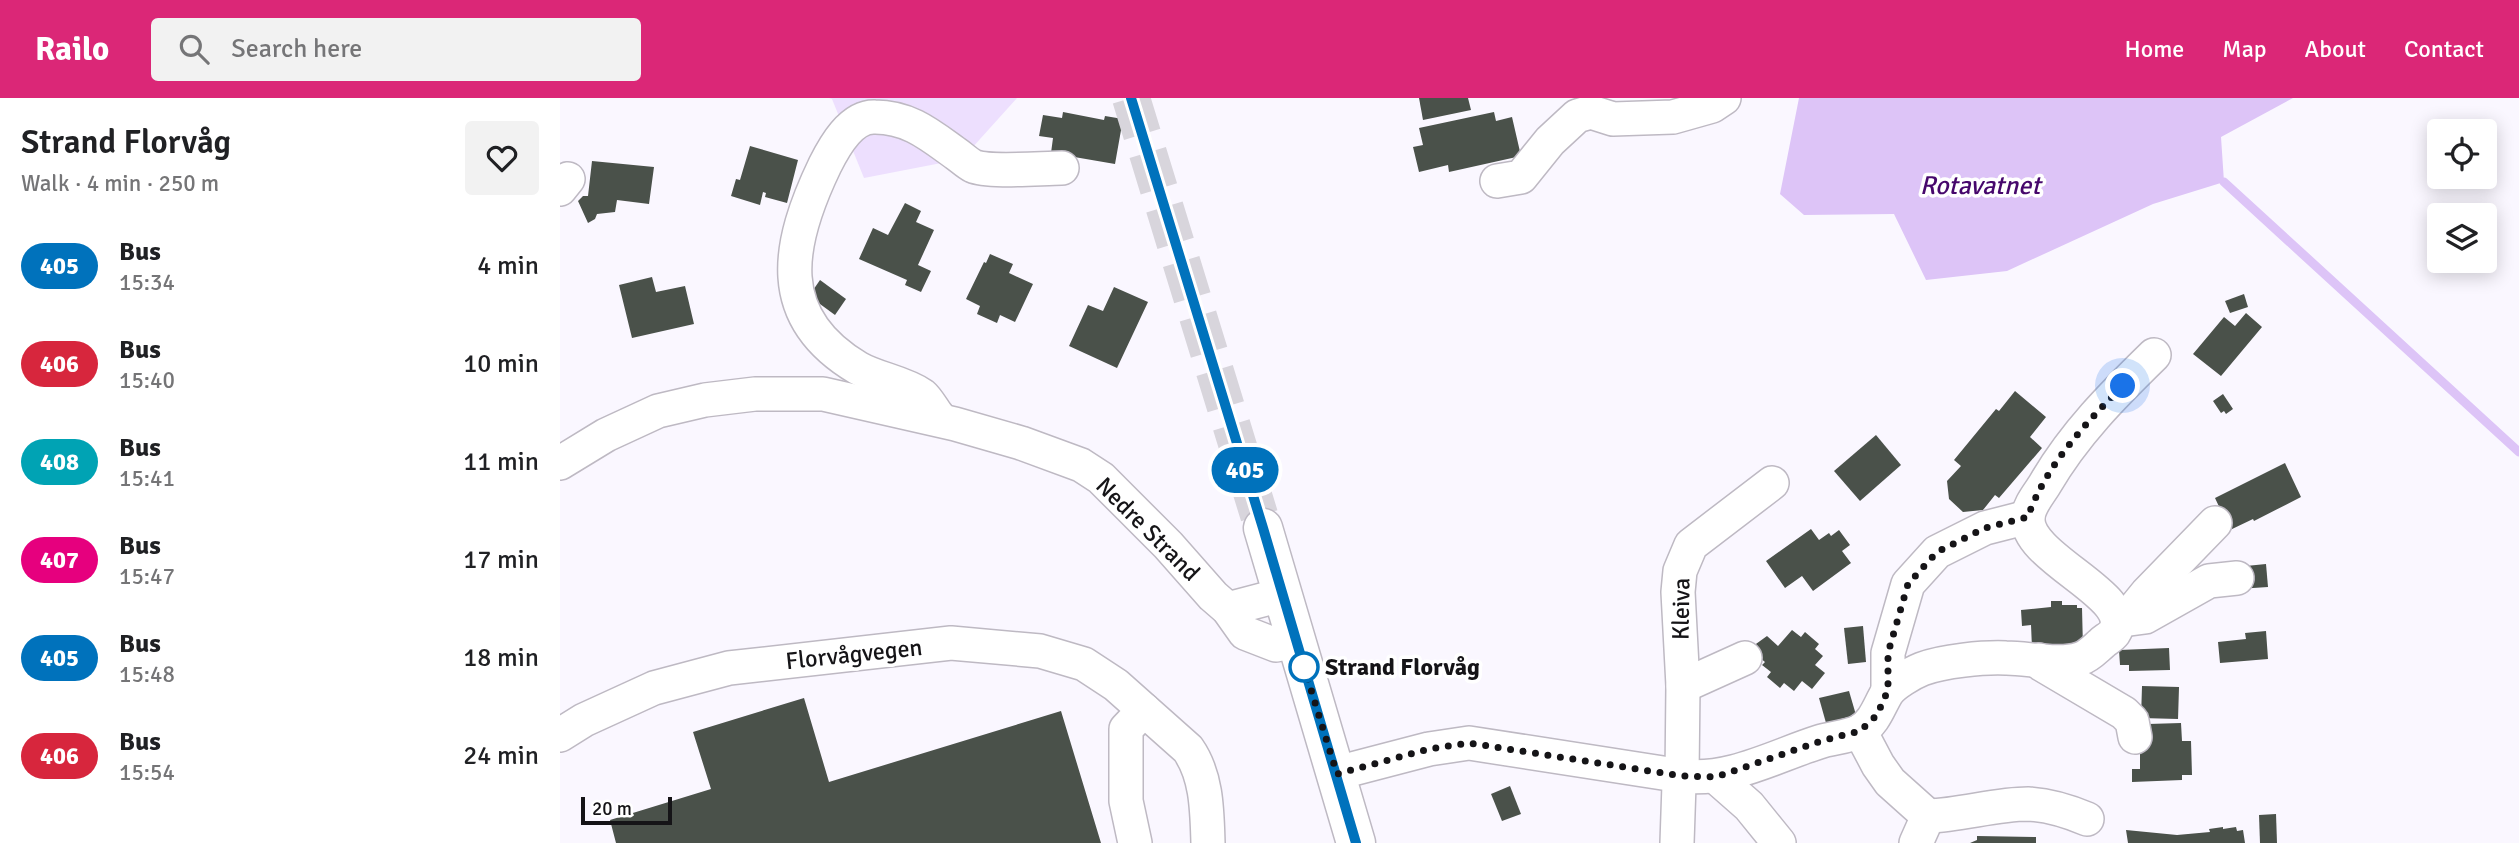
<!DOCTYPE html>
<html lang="en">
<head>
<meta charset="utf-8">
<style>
  :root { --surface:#fff; --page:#f2f2f2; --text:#202124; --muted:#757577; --accent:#db2777 }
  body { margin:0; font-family:Signika,sans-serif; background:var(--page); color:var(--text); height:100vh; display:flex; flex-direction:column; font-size:26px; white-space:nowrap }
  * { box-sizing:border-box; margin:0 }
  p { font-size:23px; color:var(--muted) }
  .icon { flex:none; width:38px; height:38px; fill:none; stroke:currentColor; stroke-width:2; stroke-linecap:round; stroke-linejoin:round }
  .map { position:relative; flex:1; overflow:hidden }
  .sheet { display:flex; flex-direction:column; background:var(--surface); width:560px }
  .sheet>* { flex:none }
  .badge { padding:0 14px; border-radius:23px; font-size:24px; line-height:46px }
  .fabs { position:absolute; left:1867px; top:21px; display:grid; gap:14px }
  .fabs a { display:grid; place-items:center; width:70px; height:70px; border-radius:7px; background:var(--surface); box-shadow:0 4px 18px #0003; font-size:35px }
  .scale { position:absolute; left:21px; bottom:18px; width:91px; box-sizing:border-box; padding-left:7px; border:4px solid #151417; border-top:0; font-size:19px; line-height:24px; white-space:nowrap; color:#151417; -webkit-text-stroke:5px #fff; paint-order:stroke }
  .you { position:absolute; width:35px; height:35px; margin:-18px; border:5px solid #fff; border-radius:50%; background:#1a73e8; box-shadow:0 0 0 10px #1a73e833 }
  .map>.badge { position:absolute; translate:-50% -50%; box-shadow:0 0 0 4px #fff }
  .round { display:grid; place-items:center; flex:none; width:74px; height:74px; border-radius:7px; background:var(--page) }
  .head { display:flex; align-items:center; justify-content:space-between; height:119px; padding:0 21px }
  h1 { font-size:33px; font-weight:600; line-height:52px }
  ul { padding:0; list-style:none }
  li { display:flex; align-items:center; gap:21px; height:98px; padding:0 21px }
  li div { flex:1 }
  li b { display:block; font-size:26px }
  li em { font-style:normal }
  li .badge { min-width:77px; font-weight:700; text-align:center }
  header { display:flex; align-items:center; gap:42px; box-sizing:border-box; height:98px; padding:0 35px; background:var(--accent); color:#fff }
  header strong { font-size:33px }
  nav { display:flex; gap:38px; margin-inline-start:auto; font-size:24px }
  .search { width:490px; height:63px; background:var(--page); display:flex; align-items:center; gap:18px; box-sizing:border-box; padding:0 24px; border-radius:7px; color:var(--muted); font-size:26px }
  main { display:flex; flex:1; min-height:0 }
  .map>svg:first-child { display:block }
  .green { fill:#eddffe }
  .water { fill:#ddc4f7 }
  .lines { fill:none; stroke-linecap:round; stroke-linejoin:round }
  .stream { stroke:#ddc4f7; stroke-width:9 }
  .building { fill:#4a514a }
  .major-tunnel { stroke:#d8d5dc; stroke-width:38; stroke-dasharray:38 19; stroke-linecap:butt }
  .minor-casing { stroke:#beb9c3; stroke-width:36 }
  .major-casing { stroke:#beb9c3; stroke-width:41 }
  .minor { stroke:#fff; stroke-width:33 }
  .major { stroke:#fff; stroke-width:38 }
  .line-casing { stroke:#fff; stroke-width:16 }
  .line { stroke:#0072bc; stroke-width:10 }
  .walk { stroke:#151417; stroke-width:7; stroke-dasharray:0 12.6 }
  .stop-dot { fill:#fff; stroke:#0072bc; stroke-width:3.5 }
  .labels { text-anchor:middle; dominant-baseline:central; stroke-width:7; stroke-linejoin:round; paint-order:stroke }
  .street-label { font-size:24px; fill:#151417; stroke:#fff }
  .stop-label { font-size:24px; font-weight:bold; fill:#151417; stroke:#fff; text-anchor:start }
  .water-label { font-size:26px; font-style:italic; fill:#46076c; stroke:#fff }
</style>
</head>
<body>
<header>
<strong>Railo</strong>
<div class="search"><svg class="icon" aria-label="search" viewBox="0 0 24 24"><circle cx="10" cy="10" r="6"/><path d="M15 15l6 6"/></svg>Search here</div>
<nav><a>Home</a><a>Map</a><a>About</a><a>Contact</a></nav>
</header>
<main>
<section class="sheet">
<div class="head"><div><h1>Strand Florvåg</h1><p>Walk · 4 min · 250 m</p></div><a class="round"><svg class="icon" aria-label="heart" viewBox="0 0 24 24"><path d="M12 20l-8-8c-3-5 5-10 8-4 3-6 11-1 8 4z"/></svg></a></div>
<ul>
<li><span class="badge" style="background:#0072bc;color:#fff">405</span><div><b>Bus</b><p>15:34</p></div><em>4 min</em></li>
<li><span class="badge" style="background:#d7263d;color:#fff">406</span><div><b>Bus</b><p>15:40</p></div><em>10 min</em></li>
<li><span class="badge" style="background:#00a3b4;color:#fff">408</span><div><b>Bus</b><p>15:41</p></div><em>11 min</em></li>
<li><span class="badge" style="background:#e6007e;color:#fff">407</span><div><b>Bus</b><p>15:47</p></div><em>17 min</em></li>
<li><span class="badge" style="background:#0072bc;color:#fff">405</span><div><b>Bus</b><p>15:48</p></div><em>18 min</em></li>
<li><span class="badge" style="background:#d7263d;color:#fff">406</span><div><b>Bus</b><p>15:54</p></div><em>24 min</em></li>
</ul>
</section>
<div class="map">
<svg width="1959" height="745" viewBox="0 0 1959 745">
  <rect width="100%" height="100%" fill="#faf7ff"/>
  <!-- green -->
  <polygon class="green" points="269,0 457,0 402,61 304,80 272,1"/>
  <!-- water -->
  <polygon class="water" points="1239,0 1733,0 1661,39 1664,84 1593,106 1447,173 1366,182 1334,116 1244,117 1220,96"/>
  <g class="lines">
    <!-- stream -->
    <polyline class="stream" points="1664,84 1959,354"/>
  </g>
  <!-- building -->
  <g class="building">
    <polygon points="859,0 908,0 911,12 863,22"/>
    <polygon points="503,14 544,22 545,18 563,21 555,66 491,55 493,40 479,38 483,17 502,20"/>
    <polygon points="934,14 936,23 952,19 961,58 889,74 888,67 859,74 853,49 863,47 859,30"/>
    <polygon points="190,48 238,62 227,105 205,99 206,95 203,94 200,107 171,98 176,81 180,82"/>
    <polygon points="32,63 94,69 89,106 57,102 55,114 37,116 35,121 28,125 18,103 23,98 28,98"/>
    <polygon points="345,105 361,113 356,124 374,132 358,167 371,173 361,194 345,187 347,182 299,161 313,130 328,137"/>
    <polygon points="430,156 453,166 449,175 473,186 455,224 440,217 437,225 417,216 420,208 406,201 424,164 426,165"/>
    <polygon points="92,179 96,194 125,188 134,226 72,240 59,187"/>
    <polygon points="260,182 286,201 275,217 249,198"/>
    <polygon points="554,189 588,204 557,270 509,248 528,207 543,213"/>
    <polygon points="1684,196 1688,209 1670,215 1665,203"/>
    <polygon points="1686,215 1702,229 1661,278 1633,256 1664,219 1675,228"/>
    <polygon points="1455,293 1486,319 1470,339 1482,350 1439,400 1435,397 1423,412 1403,414 1389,401 1387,383 1401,368 1394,362 1436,311 1439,313"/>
    <polygon points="1663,296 1673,311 1666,316 1664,313 1661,315 1653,303"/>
    <polygon points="1316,337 1341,367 1300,403 1274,373"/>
    <polygon points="1725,365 1741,399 1694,423 1693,421 1670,432 1655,400"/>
    <polygon points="1251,431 1259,442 1269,435 1271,438 1279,432 1290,447 1282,453 1291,465 1253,493 1242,478 1225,490 1206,463"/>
    <polygon points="1706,466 1708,489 1678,491 1676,469"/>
    <polygon points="1491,503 1502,503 1502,507 1517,507 1517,510 1522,510 1523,550 1472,550 1471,527 1462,528 1461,512 1491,509"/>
    <polygon points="1303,528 1306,564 1288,566 1284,530"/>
    <polygon points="1232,532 1241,539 1245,534 1259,546 1255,551 1263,558 1255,567 1265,575 1252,591 1242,583 1234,593 1224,585 1220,590 1207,579 1211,574 1202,567 1205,564 1189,551 1207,538 1218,548"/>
    <polygon points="1706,533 1708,561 1660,565 1658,544 1686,541 1685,535"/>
    <polygon points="1609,550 1610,572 1569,573 1569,567 1560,567 1559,552"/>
    <polygon points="1582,588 1619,589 1618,621 1581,620"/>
    <polygon points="1289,593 1296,617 1266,625 1259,600"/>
    <polygon points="244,600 269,684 501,613 541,745 56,745 50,722 151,691 133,634"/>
    <polygon points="1621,625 1622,643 1631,643 1632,677 1622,677 1622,682 1572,684 1572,671 1580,671 1580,644 1588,626"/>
    <polygon points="950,688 961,716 942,723 931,696"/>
    <polygon points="1716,716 1717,745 1700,745 1699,717"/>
    <polygon points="1663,729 1663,731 1676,729 1677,733 1683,732 1685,745 1568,745 1566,732 1617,737 1650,734 1649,731"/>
    <polygon points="1417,738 1476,739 1476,745 1410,745 1417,742"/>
  </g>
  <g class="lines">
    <!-- major-tunnel -->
    <polyline class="major-tunnel" points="571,0 703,430"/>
    <!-- minor casing -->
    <g class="minor-casing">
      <g id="minor">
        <polyline points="937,83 961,79 990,43 1017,18 1031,14 1053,21 1113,19 1152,8 1164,0"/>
        <polyline points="0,91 8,81"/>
        <path d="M 378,318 C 373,312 368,302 362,297 C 343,284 317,281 298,270 C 212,219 227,146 265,67 C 274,49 291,18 315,19 C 349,19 370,37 395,55 C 401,59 407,65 413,68 C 429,75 482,70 502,70"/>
        <polyline points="0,365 46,337 98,313 145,302 195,296 263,296 395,326 461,345 521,367 541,380 608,447 653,498 668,511 685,535 716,547 735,543"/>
        <polyline points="668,511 721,497"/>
        <polyline points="1570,521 1585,519 1649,483 1677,480"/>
        <polyline points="1565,522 1587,495 1655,425"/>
        <polyline points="1479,562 1481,566 1564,615 1572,623 1575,639"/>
        <polyline points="1123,588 1185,560"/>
        <polyline points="1328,592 1328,555 1348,486 1377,454 1425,430 1468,419"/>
        <path d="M 1300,633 L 1318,667 L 1330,684 L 1368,718 C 1402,717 1435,706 1468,706 C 1489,707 1508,713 1527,721"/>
        <path d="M 0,637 L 24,622 L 94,590 L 169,570 L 391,545 L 480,553 L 524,566 L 556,587 L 628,651 C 647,678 647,713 648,745"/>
        <path d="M 777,675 L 869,651 L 909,645 L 1122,678 C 1169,684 1215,658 1259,644 C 1271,640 1289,639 1300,633 C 1315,624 1319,608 1327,595 C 1333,586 1352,575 1362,571 C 1383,563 1424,559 1446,560 C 1469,560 1498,568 1520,561 C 1529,558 1535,551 1542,545 C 1545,542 1551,539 1554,535 C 1578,498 1464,461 1468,419 C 1469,407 1479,396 1485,386 C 1514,336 1553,297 1594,257"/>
        <polyline points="1156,679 1189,708 1219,745"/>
        <polyline points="575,745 566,703 566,631 584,612"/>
        <polyline points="1117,745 1119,686 1122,678 1123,588 1118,494 1120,473 1131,447 1212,385"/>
        <polyline points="1356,745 1368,718"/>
      </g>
    </g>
    <!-- major casing -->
    <g class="major-casing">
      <polyline id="major" points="703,430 796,745"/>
    </g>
    <!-- minor -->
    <use href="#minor" class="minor"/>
    <!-- major -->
    <use href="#major" class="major"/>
  </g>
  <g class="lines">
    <!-- line casing -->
    <g class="line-casing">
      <polyline id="line" points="571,0 703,430 796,745"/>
    </g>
    <!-- line -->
    <use href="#line" class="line"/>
    <!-- walk -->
    <path class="walk" d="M 744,569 L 777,676 L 869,651 L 909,645 L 1122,678 L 1156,679 L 1261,643 L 1300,633 L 1317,617 L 1328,592 L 1328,555 L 1348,486 L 1377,454 L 1425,430 L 1468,419 C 1484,370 1527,323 1563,288"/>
  </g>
  <!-- markers -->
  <circle class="stop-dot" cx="744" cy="569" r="14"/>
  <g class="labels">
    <!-- street labels -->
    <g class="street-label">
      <text transform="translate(588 431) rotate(45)">Nedre Strand</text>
      <text transform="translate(1121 511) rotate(-89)">Kleiva</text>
      <text transform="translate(294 556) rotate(-6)">Florvågvegen</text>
    </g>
    <!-- stop labels -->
    <g class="stop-label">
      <text x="765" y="569">Strand Florvåg</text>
    </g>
    <!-- water labels -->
    <g class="water-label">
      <text x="1420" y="88">Rotavatnet</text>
    </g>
  </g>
</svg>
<div class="fabs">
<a><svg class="icon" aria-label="locate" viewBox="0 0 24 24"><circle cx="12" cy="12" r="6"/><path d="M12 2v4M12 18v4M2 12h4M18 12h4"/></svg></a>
<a><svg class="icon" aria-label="layers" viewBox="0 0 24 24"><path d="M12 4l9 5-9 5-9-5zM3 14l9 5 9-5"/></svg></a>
</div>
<div class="scale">20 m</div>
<div class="you" style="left:1563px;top:288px"></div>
<b class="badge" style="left:685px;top:372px;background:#0072bc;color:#fff">405</b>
</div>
</main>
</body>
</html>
